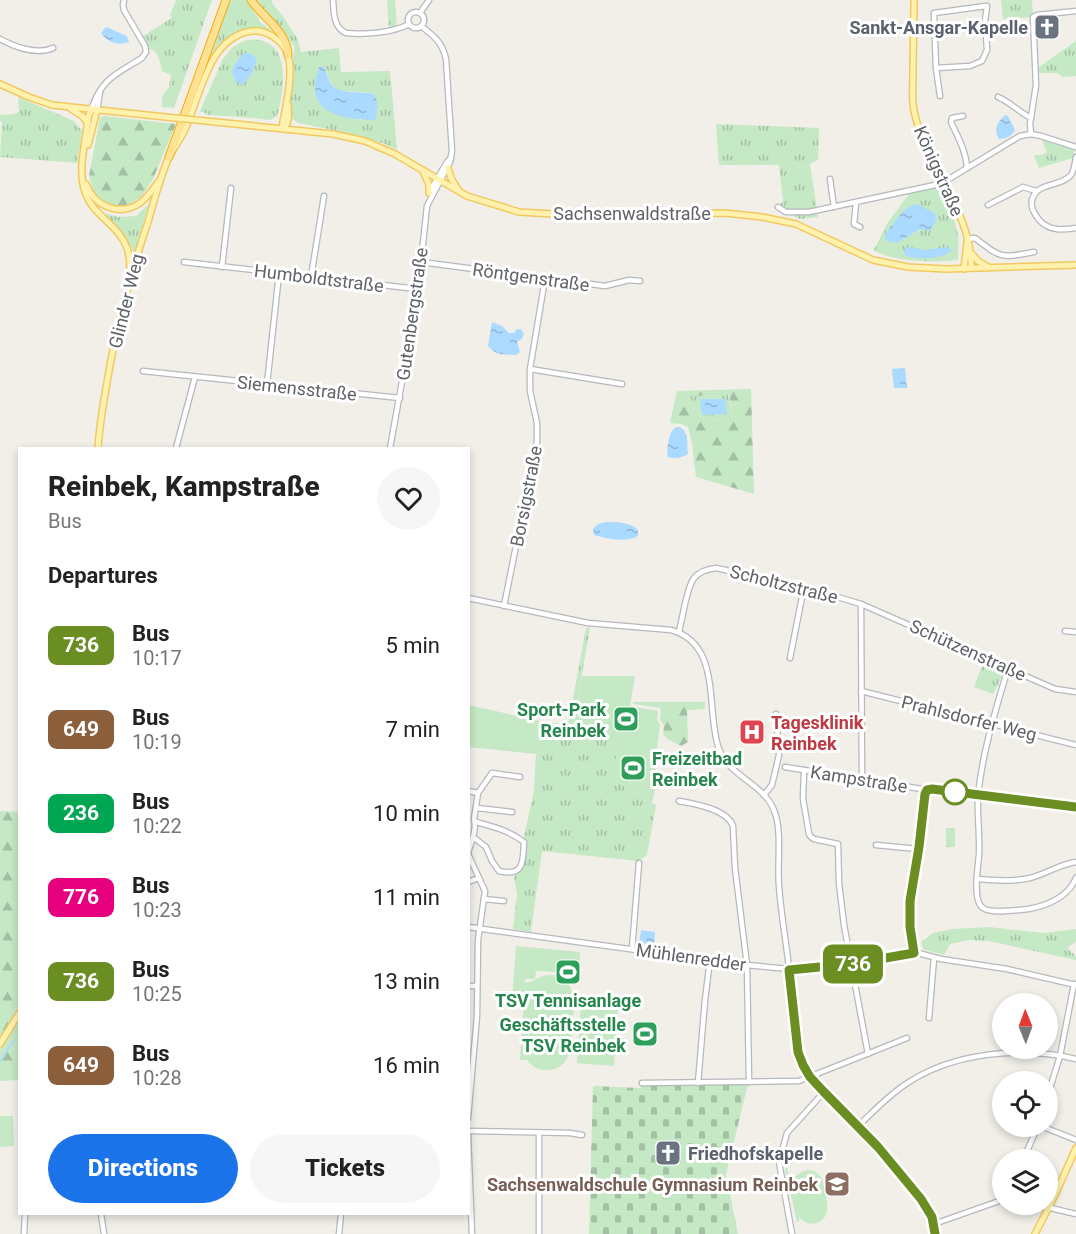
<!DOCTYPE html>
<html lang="en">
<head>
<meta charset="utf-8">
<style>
  :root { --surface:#fff; --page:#f6f6f6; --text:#222; --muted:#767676; --accent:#1a73e8 }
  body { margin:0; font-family:Roboto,sans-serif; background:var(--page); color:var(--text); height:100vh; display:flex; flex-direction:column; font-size:22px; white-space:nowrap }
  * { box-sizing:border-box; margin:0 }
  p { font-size:20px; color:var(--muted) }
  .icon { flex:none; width:33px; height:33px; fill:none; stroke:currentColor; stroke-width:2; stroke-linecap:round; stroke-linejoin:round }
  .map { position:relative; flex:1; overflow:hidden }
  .panel { position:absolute; left:18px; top:447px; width:452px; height:768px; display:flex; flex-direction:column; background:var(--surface); border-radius:0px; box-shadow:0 3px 9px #0003 }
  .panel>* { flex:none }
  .badge { padding:0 12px; border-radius:9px; font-size:21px; line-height:39px }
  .needle { width:39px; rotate:359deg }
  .fabs { position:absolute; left:992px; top:993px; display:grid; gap:12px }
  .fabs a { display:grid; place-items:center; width:66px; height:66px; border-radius:50%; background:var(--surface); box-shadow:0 3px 9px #0003; font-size:30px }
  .map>.badge { position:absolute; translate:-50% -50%; box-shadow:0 0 0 3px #fff }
  h2 { padding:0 30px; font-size:22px; line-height:54px }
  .round { display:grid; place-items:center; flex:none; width:63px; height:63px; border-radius:32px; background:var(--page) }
  .overview { display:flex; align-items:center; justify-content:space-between; height:102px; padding:0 30px }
  h1 { font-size:28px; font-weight:800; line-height:45px }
  .action { display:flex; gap:12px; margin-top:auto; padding:12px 30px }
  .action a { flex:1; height:69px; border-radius:36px; background:var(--accent); color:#fff; font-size:24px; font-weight:800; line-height:69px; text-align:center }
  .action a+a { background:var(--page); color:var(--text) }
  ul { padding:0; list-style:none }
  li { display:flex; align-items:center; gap:18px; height:84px; padding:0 30px }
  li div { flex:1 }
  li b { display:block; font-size:22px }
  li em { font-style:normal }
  li .badge { min-width:66px; font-weight:700; text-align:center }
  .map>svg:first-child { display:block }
  .grass { fill:url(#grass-tufts); fill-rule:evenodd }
  .forest { fill:url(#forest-firs); fill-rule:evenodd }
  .cemetery { fill:url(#cemetery-stones) }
  .garden { fill:#c5e8c5 }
  .water { fill:url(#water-ripples) }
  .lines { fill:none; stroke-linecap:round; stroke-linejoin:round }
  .stream { stroke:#aadaff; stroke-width:1.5 }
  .minor-casing { stroke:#b5b8bc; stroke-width:7 }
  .major-casing { stroke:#f2c960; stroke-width:8 }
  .highway-casing { stroke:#f9ab00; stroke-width:9 }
  .minor { stroke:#fff; stroke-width:4.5 }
  .major { stroke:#fff2af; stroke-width:5 }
  .highway { stroke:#fde293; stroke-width:7 }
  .major-bridge-casing { stroke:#f2c960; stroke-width:8; stroke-linecap:butt }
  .major-bridge { stroke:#fff2af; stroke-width:5 }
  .line-casing { stroke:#fff; stroke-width:14 }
  .line { stroke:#6b8e23; stroke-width:9 }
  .stop-dot { fill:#fff; stroke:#6b8e23; stroke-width:3 }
  .labels { text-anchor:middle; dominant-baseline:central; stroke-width:6; stroke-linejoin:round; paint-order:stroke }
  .worship-label { font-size:18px; font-weight:bold; fill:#5b616d; stroke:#fff; text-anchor:end }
  .street-label { font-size:18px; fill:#5f6368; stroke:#fff }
  .leisure-label { font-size:18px; font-weight:bold; fill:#27864d; stroke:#fff; text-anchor:end }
  .health-label { font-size:18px; font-weight:bold; fill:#be3a42; stroke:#fff; text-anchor:start }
  .education-label { font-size:18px; font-weight:bold; fill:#785e54; stroke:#fff; text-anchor:end }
</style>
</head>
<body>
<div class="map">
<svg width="1076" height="1234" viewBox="0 0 1076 1234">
  <defs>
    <pattern id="grass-tufts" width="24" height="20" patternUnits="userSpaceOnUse" patternTransform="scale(1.5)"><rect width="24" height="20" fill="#c5e8c5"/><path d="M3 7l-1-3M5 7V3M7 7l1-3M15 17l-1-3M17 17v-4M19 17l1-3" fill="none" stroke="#a3c0a4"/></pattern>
    <pattern id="forest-firs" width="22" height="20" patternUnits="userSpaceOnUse" patternTransform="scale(1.5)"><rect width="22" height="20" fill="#c5e8c5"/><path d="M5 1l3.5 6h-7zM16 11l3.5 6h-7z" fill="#a3c0a4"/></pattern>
    <pattern id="cemetery-stones" width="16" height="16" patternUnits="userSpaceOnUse" patternTransform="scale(1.5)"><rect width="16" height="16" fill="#c5e8c5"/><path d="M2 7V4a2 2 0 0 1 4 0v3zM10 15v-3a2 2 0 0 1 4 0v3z" fill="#a3c0a4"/></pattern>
    <pattern id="water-ripples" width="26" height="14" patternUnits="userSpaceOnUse" patternTransform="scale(1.5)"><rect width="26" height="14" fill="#aadaff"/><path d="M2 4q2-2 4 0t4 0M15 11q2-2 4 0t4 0" fill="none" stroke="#8eb4d2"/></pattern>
  </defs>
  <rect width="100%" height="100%" fill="#f1efe8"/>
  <!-- grass -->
  <g class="grass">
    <path d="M 176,0 L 212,0 L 174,108 L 162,107 L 162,96 L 169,87 L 171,75 L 162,71 C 161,63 157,49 149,49 L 148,44 L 143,36 L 172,18 L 170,15 Z"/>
    <path d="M 229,0 L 247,0 L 261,23 L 272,31 L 281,41 C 274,37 267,33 260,30 C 231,19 210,59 200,79 Z"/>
    <path d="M 255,0 L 272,0 L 272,3 L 285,19 L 298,40 L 301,52 L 339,48 L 341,72 L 390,71 L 397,150 L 383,143 L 343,132 L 298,123 L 292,118 L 290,111 L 294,46 L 278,27 L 259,8 ZM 319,67 L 327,71 C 331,100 353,88 374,94 L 361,120 L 332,113 C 317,92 312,93 319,67 Z"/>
    <polygon points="387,0 395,0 397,29 389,31"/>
    <polygon points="1001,0 1032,0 1033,17 1003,19"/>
    <path d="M 246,40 C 252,40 259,39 265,42 C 291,51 283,96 277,116 L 271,120 L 241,117 L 209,115 L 200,111 L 223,59 L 233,47 Z"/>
    <polygon points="1076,41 1076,76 1063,77 1057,73 1038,73 1035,70"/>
    <polygon points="18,97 74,121 82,131 77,163 0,157 2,122 0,121 0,115 14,114 19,112"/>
    <polygon points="716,124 819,128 818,160 810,164 818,217 800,219 778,207 783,201 779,165 719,165"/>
    <polygon points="1041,138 1075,149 1073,158 1039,168 1034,155 1042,155 1047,152"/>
    <path d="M 934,187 C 947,198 955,218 958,235 C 959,243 958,252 958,260 C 937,263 891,262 874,250 L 888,222 L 910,193 ZM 892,226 L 920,229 L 897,243 L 885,234 Z"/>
    <polygon points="149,204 134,254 128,240 104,213 118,217 136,216"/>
    <polygon points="728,395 733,416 731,419 699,420 693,414 690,396"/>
    <polygon points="586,628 590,628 573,726 608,733 616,756 614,780 656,805 647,855 638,861 542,851 531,932 513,929 517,894 514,877 523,864 525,850 524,837 534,790 536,754 540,721 568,725"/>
    <polygon points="982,666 1003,674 993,694 974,687"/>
    <rect x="946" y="828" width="9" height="19"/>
    <polygon points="989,927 1043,933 1076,929 1076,942 1068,947 1068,949 1076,956 1076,960 989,941 968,940 950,944 944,955 923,949 921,942 933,933 952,929"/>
  </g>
  <!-- forest -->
  <g class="forest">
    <polygon points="104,116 176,124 153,179 141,197 126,206 112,205 100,201 93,190 89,176 100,118"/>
    <path d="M 751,389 L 754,494 L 696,477 L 692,443 L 688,427 L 681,424 L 670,423 L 677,391 ZM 729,395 L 733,416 L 731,419 L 699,420 L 697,414 L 693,414 L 690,396 Z"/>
    <polygon points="633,702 705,702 705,709 687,710 688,742 681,746 667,739 663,734 664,725 660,720 661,708 633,704"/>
    <polygon points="0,811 19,812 19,1006 0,1038"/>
    <polygon points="19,1018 19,1080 0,1081 0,1050"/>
  </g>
  <!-- cemetery -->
  <polygon class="cemetery" points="748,1084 726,1174 738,1234 589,1234 593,1086 640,1088 642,1086"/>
  <!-- garden -->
  <g class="garden">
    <polygon points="582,676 635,676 630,706 658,711 657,720 660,725 656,756 656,767 654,774 656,784 652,803 614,780 616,756 608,733 573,727"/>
    <polygon points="468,705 540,721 536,754 468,747"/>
    <path d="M 516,946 L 580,952 L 579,973 L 536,971 L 535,979 L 525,979 L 525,982 C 533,983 536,978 543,976 C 560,971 573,984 574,1000 C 574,1010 573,1019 572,1029 C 571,1046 571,1069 548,1070 C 539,1071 533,1067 527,1060 L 520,1060 L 524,1000 L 512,999 Z"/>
    <polygon points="581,1005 618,1008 614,1066 577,1063"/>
    <polygon points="0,1116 13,1116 14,1146 0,1147"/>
    <polygon points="814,1146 826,1151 818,1159 804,1161 802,1156 804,1153 812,1150"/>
    <path d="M 785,1168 L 787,1168 L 791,1183 C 796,1172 811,1164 821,1177 C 823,1181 824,1186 825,1191 C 827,1202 832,1218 816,1223 C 809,1225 804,1222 799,1217 L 799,1222 L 797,1222 Z"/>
  </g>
  <!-- water -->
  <g class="water">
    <path d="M 106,27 L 127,36 L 129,42 C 117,46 109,43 101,33 Z"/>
    <path d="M 245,52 L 253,55 L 257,60 L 253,71 L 244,84 L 239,84 C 226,73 235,62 245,52 Z"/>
    <path d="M 323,66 C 328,72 327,78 331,84 C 338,95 363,91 374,94 C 379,102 378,111 375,120 C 356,120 323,118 316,96 C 313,86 316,76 319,67 Z"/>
    <path d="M 1005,115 L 1008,116 L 1015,130 C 1011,137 1007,138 999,139 C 993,129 997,123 1005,115 Z"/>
    <path d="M 917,204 L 934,213 L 937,219 L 930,231 L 920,229 L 897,243 L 886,241 L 885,234 C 896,222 901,208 917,204 Z"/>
    <path d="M 912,247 L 924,250 L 946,247 L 952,250 C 942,260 916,260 904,255 L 904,251 L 907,248 Z"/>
    <path d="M 492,322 L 502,326 L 509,333 L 514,333 L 517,329 L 521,329 L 524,334 L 522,339 L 517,342 L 520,352 L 516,355 C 505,355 495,355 488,346 Z"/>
    <polygon points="905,368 907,388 894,388 892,369"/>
    <polygon points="700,399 725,399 727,414 702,415"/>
    <path d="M 680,427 C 689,432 687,444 688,454 C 681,458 675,459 668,457 C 666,451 669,431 675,428 C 676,427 678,427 680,427 Z"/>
    <path d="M 606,522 C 617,522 630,522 638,530 L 638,536 C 625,543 608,539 594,535 L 593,529 L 598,524 Z"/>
    <polygon points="641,930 655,932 654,945 639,943"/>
  </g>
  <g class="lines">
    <!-- stream -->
    <polyline class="stream" points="0,1062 13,1041"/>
    <!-- minor casing -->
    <g class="minor-casing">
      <g id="minor">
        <path d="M 333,0 C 334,13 333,27 346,33 C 363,35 393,33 409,24"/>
        <polygon points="986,6 987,6 985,21 987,50 982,61 970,66 936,68 934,13"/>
        <circle cx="416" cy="20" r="8"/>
        <polyline points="420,13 429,0"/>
        <path d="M 0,39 C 15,47 37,55 53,48"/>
        <polyline points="936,68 940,96"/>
        <path d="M 998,97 C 1010,102 1019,112 1031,118"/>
        <path d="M 91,110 C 102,78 115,75 142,58 L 146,52 L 145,46 L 124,10 L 123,5 L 124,0"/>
        <polyline points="97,110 100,92"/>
        <path d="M 963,116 L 952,118 L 951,122 C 958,137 966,151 967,168"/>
        <polyline points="1031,134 1030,124 1036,85 1033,17 1037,15 1076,11"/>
        <path d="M 1076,157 C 1075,163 1074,171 1071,175 C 1060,188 1037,181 1032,200 C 1030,208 1035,215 1040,221 C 1050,231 1063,230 1076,228"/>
        <polyline points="830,179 834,207"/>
        <polyline points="430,191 447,162 451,158"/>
        <polyline points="856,203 854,224 860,227"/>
        <polyline points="988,205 1023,187 1036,191"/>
        <polyline points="778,207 786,212 809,212 935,185 944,182 1020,136 1031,134 1041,136 1076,147"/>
        <path d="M 967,239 L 975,238 C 1002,259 1001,258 1034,252"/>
        <polyline points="184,262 417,289"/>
        <polyline points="421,262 605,286 629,280 640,281"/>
        <polyline points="222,267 231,188"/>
        <polyline points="311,277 324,196"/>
        <polyline points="530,369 622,384"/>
        <polyline points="143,371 400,398"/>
        <polyline points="267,384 279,274"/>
        <polyline points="176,448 195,377"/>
        <path d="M 390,448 L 405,365 L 421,262 L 427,206 L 450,162 L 452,151 L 446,59 C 442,42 435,37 421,26"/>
        <path d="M 468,598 L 588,623 L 671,630 C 723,644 705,711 719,749 C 730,778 766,784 775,813 C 782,832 777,866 779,886 C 781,914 786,941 789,968 C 793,998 793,1030 799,1059 L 810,1077 L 878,1147 L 921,1199 L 932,1217 L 935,1234"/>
        <polyline points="861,604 862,779"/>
        <polyline points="504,606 537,441 537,423 530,391 530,369 545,279"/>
        <polyline points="1065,631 1076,632"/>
        <path d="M 679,632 C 681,623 683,613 685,604 C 690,584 691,571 716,568 L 804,587 L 861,604 L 1055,689 L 1076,692"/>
        <polyline points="790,658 804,587"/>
        <path d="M 1006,675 C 994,715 982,755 978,796 C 977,816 980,835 979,855 C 978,867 972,901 983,908 C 991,914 1018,910 1028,909 C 1047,906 1068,897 1076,878"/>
        <polyline points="861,691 1076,745"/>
        <polyline points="785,767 928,790 1076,807"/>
        <polyline points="804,770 803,799 809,834 811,837 814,839 838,844 839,883 844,925 868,1054"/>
        <polyline points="468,791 478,793"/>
        <polyline points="764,795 772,785 779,755 776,714"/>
        <path d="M 679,801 C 695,804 727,809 733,826 L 735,868 L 747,965 L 749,1082"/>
        <polyline points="477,808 512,812"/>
        <path d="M 473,837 L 486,847 L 492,861 L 499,871 C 524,877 523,862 524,842 C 508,830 494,827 476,822"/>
        <polyline points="876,845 918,849"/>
        <path d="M 468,853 C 471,842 477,830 474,819 L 478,793 L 492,773 L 520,777"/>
        <polyline points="468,854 485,891 478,940 477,1016 468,1118"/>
        <path d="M 977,879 C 995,880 1013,882 1030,878 C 1046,874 1060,864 1076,862"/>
        <polyline points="468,882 479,878"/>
        <polyline points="484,899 504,901"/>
        <polyline points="468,927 747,965 799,970 851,964 918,953 941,959 1007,969 1076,985"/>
        <polyline points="632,949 639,863"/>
        <polyline points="914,953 910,927 910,901 919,847 925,794 927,790"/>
        <polyline points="468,986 477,986"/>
        <polyline points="929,1018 934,958"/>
        <polyline points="642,1083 799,1081 907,1038"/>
        <polyline points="698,1083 705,1000 710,960"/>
        <polyline points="1047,1098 1060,1056 1074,984"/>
        <path d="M 858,1126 C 873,1112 887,1097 903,1086 C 951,1052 1020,1046 1076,1059"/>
        <polyline points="1041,1126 1076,1140"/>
        <polyline points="468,1131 570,1133 582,1135"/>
        <polyline points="468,1134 472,1234"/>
        <polyline points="1023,1160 1038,1126"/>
        <polyline points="1034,1204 1076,1214"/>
        <polyline points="101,1214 104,1234"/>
        <polyline points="934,1224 1002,1200"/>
        <polyline points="24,1234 25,1214"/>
        <polyline points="339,1234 341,1214"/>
        <polyline points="539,1234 539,1133"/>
        <polyline points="792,1234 779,1162 787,1133 824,1092"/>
      </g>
    </g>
    <!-- major casing -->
    <g class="major-casing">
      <g id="major">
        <path d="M 914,0 C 914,24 913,49 913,73 C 913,89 911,104 916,119 C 929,168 973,216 971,268"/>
        <polyline points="0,84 29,97 52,105 175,118"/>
        <polyline points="71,109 82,116 88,123"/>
        <path d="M 91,110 L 88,118 C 86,141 77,169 85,192 C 93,216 119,225 127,248 C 130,256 130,264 130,272"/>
        <polyline points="196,120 333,134 365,141 395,154 467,196 519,212 554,214 725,213 762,217 796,224 873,260 908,267 946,269 1076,265"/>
        <path d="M 282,128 C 291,123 288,114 288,105"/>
        <polyline points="88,145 97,110"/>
        <polyline points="448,168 451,178 459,191"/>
        <polyline points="423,171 429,185 429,193"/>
        <path d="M 86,184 C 94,206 119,217 140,203 C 148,197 153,189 159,181"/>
        <polyline points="972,254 978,261 988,267"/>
        <polyline points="964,269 967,243"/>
        <path d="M 98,448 C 99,430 102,412 105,394 C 114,335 129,278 148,222 C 154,201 160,177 169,157 C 175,146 182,137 187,125 C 196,102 202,79 214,58 C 227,37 252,21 275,38 C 281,42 286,48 288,56 C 294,75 285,108 282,128"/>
        <polyline points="0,1044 20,1012"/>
        <polyline points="1035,1234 1055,1195 1076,1148"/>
      </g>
    </g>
    <!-- highway casing -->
    <g class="highway-casing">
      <g id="highway">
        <path d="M 251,0 C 263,18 287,31 288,55"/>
        <polyline points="169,157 226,0"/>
      </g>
    </g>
    <!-- minor -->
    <use href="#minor" class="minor"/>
    <!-- major -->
    <use href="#major" class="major"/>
    <!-- highway -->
    <use href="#highway" class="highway"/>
    <!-- major-bridge casing -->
    <g class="major-bridge-casing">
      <polyline id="major-bridge" points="175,118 196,120"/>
    </g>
    <!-- major-bridge -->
    <use href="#major-bridge" class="major-bridge"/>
  </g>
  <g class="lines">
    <!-- line casing -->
    <g class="line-casing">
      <polyline id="line" points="935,1234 932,1217 921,1199 878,1147 824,1092 810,1077 803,1065 798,1052 789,970 851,964 914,953 910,927 910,901 919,847 925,794 927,790 932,789 1076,807"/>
    </g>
    <!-- line -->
    <use href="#line" class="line"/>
  </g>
  <!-- icons -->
  <defs>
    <g id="church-square" transform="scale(1.35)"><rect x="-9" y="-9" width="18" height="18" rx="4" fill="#6b7280" stroke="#fff"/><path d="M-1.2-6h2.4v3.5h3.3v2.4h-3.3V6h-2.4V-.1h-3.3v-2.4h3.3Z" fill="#fff"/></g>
    <g id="stadium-square" transform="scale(1.35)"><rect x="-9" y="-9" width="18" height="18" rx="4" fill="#2e9e5b" stroke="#fff"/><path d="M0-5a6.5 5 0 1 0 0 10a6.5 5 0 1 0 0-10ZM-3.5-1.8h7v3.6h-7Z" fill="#fff"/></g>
    <g id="hospital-square" transform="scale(1.35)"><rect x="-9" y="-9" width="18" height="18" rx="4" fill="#e0444e" stroke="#fff"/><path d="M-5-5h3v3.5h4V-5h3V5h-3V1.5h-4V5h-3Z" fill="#fff"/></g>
    <g id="school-square" transform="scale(1.35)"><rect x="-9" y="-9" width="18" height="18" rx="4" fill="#8d6e63" stroke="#fff"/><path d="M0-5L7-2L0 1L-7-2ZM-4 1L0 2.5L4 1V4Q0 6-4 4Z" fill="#fff"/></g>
  </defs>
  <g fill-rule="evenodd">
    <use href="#church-square" x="1047" y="27"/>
    <use href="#stadium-square" x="626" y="719"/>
    <use href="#hospital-square" x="752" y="732"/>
    <use href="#stadium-square" x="633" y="768"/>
    <use href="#stadium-square" x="568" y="972"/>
    <use href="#stadium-square" x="645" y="1034"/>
    <use href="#church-square" x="668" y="1153"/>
    <use href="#school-square" x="837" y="1184"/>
  </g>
  <!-- markers -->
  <circle class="stop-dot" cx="955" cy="792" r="12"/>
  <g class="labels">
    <!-- worship labels -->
    <g class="worship-label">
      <text x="1028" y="27">Sankt-Ansgar-Kapelle</text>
      <text x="688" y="1153" text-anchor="start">Friedhofskapelle</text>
    </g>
    <!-- street labels -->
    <g class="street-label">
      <text transform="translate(939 171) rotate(66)">Königstraße</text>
      <text x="632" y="213">Sachsenwaldstraße</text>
      <text transform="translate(531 277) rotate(8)">Röntgenstraße</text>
      <text transform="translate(319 278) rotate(7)">Humboldtstraße</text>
      <text transform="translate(126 301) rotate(-76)">Glinder Weg</text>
      <text transform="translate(412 314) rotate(-82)">Gutenbergstraße</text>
      <text transform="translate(297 388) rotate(6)">Siemensstraße</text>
      <text transform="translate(526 496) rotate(-79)">Borsigstraße</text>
      <text transform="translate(784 584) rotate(14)">Scholtzstraße</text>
      <text transform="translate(968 650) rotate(24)">Schützenstraße</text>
      <text transform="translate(969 718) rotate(14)">Prahlsdorfer Weg</text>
      <text transform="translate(859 779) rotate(9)">Kampstraße</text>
      <text transform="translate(691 957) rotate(8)">Mühlenredder</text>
    </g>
    <!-- leisure labels -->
    <g class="leisure-label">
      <text x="606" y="709">Sport-Park<tspan x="606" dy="21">Reinbek</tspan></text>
      <text x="652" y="758" text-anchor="start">Freizeitbad<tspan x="652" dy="21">Reinbek</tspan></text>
      <text x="568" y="1000" text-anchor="middle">TSV Tennisanlage</text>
      <text x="626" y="1024">Geschäftsstelle<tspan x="626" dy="21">TSV Reinbek</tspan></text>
    </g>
    <!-- health labels -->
    <g class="health-label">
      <text x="771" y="722">Tagesklinik<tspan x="771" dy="21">Reinbek</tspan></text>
    </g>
    <!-- education labels -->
    <g class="education-label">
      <text x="818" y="1184">Sachsenwaldschule Gymnasium Reinbek</text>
    </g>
  </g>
</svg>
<div class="fabs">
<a><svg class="needle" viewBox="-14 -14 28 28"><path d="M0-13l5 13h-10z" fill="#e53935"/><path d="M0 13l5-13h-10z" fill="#767676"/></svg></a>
<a><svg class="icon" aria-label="locate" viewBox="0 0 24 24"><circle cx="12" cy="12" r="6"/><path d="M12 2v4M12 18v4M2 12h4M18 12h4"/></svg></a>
<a><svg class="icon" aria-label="layers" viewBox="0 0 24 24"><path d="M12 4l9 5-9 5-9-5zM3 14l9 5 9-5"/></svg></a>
</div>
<b class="badge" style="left:853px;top:964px;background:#6b8e23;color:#fff">736</b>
<section class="panel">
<div class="overview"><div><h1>Reinbek, Kampstraße</h1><p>Bus</p></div><a class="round"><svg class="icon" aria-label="heart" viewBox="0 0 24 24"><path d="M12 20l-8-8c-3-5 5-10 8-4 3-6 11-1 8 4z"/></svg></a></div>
<h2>Departures</h2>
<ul>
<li><span class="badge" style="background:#6b8e23;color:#fff">736</span><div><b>Bus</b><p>10:17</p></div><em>5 min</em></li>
<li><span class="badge" style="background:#8b5e3c;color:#fff">649</span><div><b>Bus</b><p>10:19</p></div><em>7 min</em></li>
<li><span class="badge" style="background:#00a651;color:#fff">236</span><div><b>Bus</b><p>10:22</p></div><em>10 min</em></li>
<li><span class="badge" style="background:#e6007e;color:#fff">776</span><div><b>Bus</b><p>10:23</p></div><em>11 min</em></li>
<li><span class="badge" style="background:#6b8e23;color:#fff">736</span><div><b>Bus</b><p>10:25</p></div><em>13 min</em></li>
<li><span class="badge" style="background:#8b5e3c;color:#fff">649</span><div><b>Bus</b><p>10:28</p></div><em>16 min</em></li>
</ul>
<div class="action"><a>Directions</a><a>Tickets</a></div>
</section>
</div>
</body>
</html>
